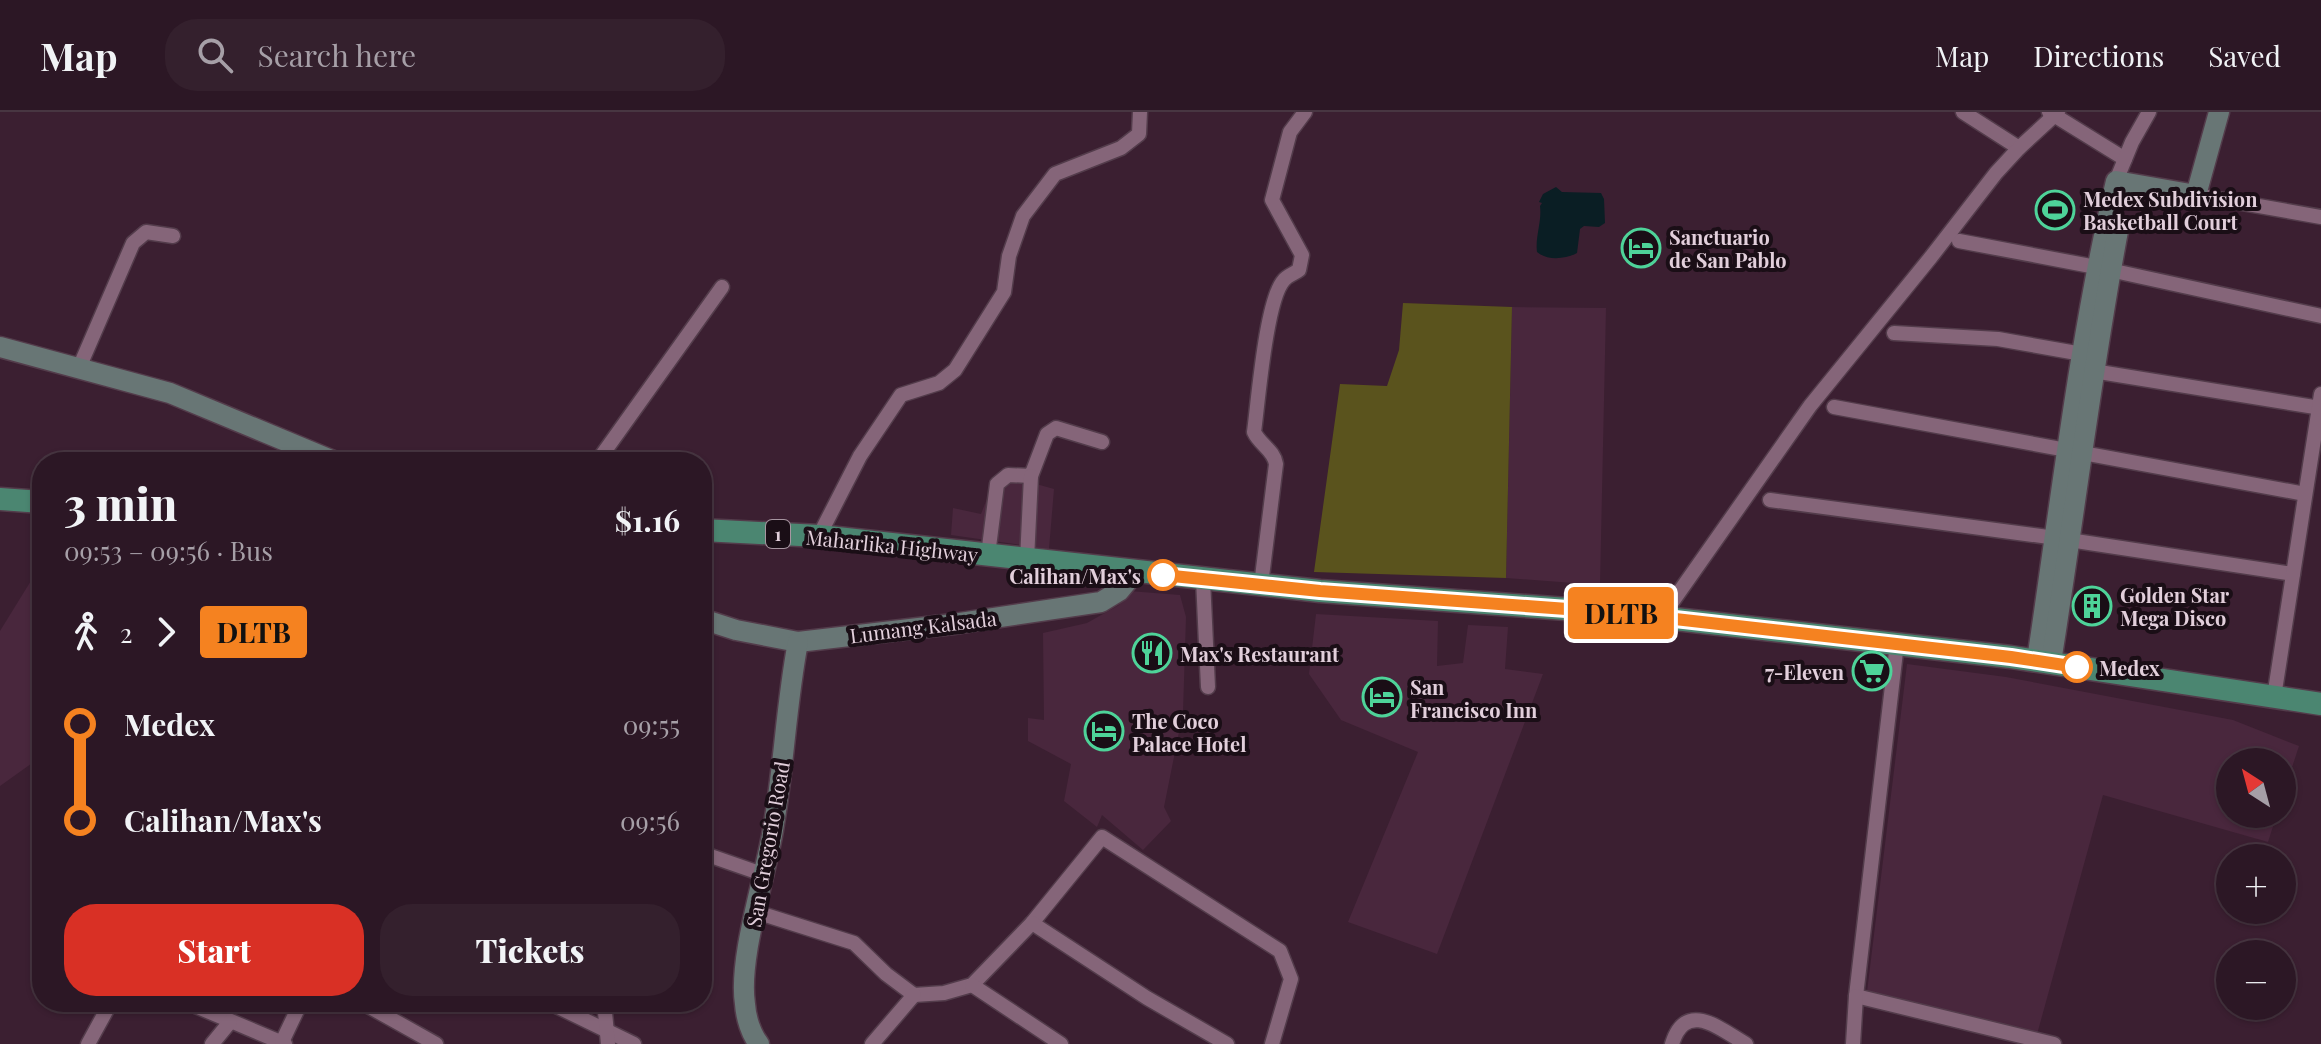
<!DOCTYPE html>
<html lang="en">
<head>
<meta charset="utf-8">
<style>
  :root { --surface:#2c1725; --page:#34202d; --text:#f1f3f6; --muted:#a69fa7; --line:#483642; --accent:#d93025 }
  body { margin:0; font-family:"Playfair Display",serif; background:var(--page); color:var(--text); height:100vh; display:flex; flex-direction:column; font-size:30px; white-space:nowrap }
  * { box-sizing:border-box; margin:0 }
  p { font-size:26px; color:var(--muted) }
  .icon { flex:none; width:44px; height:44px; fill:none; stroke:currentColor; stroke-width:2; stroke-linecap:round; stroke-linejoin:round }
  .map { position:relative; flex:1; overflow:hidden }
  .side { position:absolute; left:32px; top:340px; width:680px; height:560px; display:flex; flex-direction:column; background:var(--surface); border-radius:32px; box-shadow:0 2px 6px #0004,0 0 0 2px var(--line) }
  .side>* { flex:none }
  .badge { padding:0 16px; border-radius:6px; font-size:28px; line-height:52px }
  .needle { width:52px; rotate:324deg }
  .tools { position:absolute; left:2216px; top:636px; display:grid; gap:16px }
  .tools a { display:grid; place-items:center; width:80px; height:80px; border-radius:50%; background:var(--surface); box-shadow:0 2px 6px #0004,0 0 0 2px var(--line); font-size:40px }
  .map>.badge { position:absolute; translate:-50% -50%; box-shadow:0 0 0 4px #fff }
  .legs { display:flex; align-items:center; gap:12px; height:88px; padding:0 32px; font-size:26px }
  .legs p { margin-inline-start:auto }
  .headline { display:flex; align-items:center; justify-content:space-between; height:136px; padding:0 32px }
  h1 { font-size:44px; font-weight:800; line-height:60px }
  .cta { display:flex; gap:16px; margin-top:auto; padding:16px 32px }
  .cta a { flex:1; height:92px; border-radius:32px; background:var(--accent); color:#fff; font-size:32px; font-weight:800; line-height:92px; text-align:center }
  .cta a+a { background:var(--page); color:var(--text) }
  ul { padding:0 32px; list-style:none }
  li { display:flex; align-items:center; gap:28px; height:96px; font-size:30px }
  li i { display:grid; place-items:center; width:12px; height:100%; margin:0 10px; background:currentColor }
  li i::after { content:''; width:20px; height:20px; margin:-10px; border:6px solid; border-radius:50%; background:var(--surface) }
  li p { margin-inline-start:auto }
  li:first-child i { background:linear-gradient(#0000 50%,currentColor 0) }
  li:last-child i { background:linear-gradient(currentColor 50%,#0000 0) }
  header { display:flex; align-items:center; gap:48px; box-sizing:border-box; height:112px; padding:0 40px; background:var(--surface); border-bottom:2px solid var(--line) }
  header strong { font-size:38px }
  nav { display:flex; gap:44px; margin-inline-start:auto; font-size:28px }
  .search { width:560px; height:72px; background:var(--page); display:flex; align-items:center; gap:20px; box-sizing:border-box; padding:0 28px; border-radius:32px; color:var(--muted); font-size:30px }
  .map>svg:first-child { display:block }
  .built { fill:#49273d }
  .green { fill:#5a531d }
  .water { fill:#0a1e24 }
  .lines { fill:none; stroke-linecap:round; stroke-linejoin:round }
  .street-casing { stroke:#533c4b; stroke-width:17 }
  .secondary-casing { stroke:#533c4b; stroke-width:23 }
  .primary-casing { stroke:#533c4b; stroke-width:25 }
  .street { stroke:#856579; stroke-width:14 }
  .secondary { stroke:#687675; stroke-width:20 }
  .primary { stroke:#4b8671; stroke-width:22 }
  .line-1-casing { stroke:#fff; stroke-width:18 }
  .line-1 { stroke:#f58220; stroke-width:12 }
  .stop-1-dot { fill:#fff; stroke:#f58220; stroke-width:4 }
  .labels { text-anchor:middle; dominant-baseline:central; stroke-width:8; stroke-linejoin:round; paint-order:stroke }
  .shield { fill:#1a0e16; stroke:#a695a0; stroke-width:2 }
  .shield-label { font-size:18px; font-weight:bold; fill:#e2cfdb }
  .poi-label { font-size:20px; font-weight:bold; fill:#e2cfdb; stroke:#1a0e16; text-anchor:start }
  .street-label { font-size:20px; fill:#e2cfdb; stroke:#1a0e16 }
  .stop-label { font-size:20px; font-weight:bold; fill:#e2cfdb; stroke:#1a0e16; text-anchor:end }
</style>
</head>
<body>
<header>
<strong>Map</strong>
<div class="search"><svg class="icon" aria-label="search" viewBox="0 0 24 24"><circle cx="10" cy="10" r="6"/><path d="M15 15l6 6"/></svg>Search here</div>
<nav><a>Map</a><a>Directions</a><a>Saved</a></nav>
</header>
<div class="map">
<svg width="2321" height="932" viewBox="0 0 2321 932">
  <rect width="100%" height="100%" fill="#3b1f31"/>
  <!-- built -->
  <g class="built">
    <polygon points="1512,195 1606,196 1600,473 1506,466"/>
    <polygon points="997,361 1054,377 1049,437 951,423 953,396 981,402"/>
    <polygon points="42,451 42,644 0,674 0,519"/>
    <polygon points="1129,479 1180,483 1186,505 1183,600 1164,695 1171,709 1143,738 1102,703 1097,715 1064,689 1071,652 1028,629 1028,606 1044,608 1043,521 1087,511 1119,493"/>
    <polygon points="1316,502 1438,509 1437,554 1463,551 1468,513 1508,515 1505,557 1543,562 1437,842 1348,810 1418,640 1341,608 1309,562"/>
    <polygon points="1907,552 2006,565 2233,608 2299,634 2282,686 2282,650 2230,650 2230,702 2277,702 2268,730 2103,683 2036,926 1867,880"/>
  </g>
  <!-- green -->
  <polygon class="green" points="1403,191 1512,195 1506,466 1314,460 1340,272 1387,274 1399,238"/>
  <!-- water -->
  <path class="water" d="M 1556,75 L 1562,80 L 1601,81 L 1604,87 L 1605,111 L 1599,115 L 1584,114 L 1580,117 L 1577,141 C 1566,147 1547,149 1537,140 C 1535,125 1542,110 1540,94 L 1542,91 L 1539,90 L 1543,82 Z"/>
  <g class="lines">
    <!-- street casing -->
    <g class="street-casing">
      <g id="street">
        <polyline points="1963,0 2019,36"/>
        <polyline points="2049,0 2125,47"/>
        <polyline points="2116,69 2132,30 2149,0"/>
        <polyline points="2196,83 2321,105"/>
        <polyline points="1959,129 2096,155 2321,204"/>
        <polyline points="1894,221 1998,227 2088,243"/>
        <polyline points="79,256 133,131 146,120 173,124"/>
        <polyline points="2087,258 2321,296"/>
        <polyline points="1834,295 2305,382"/>
        <polyline points="597,350 722,175"/>
        <polyline points="1770,388 2056,426 2293,462"/>
        <polyline points="819,424 860,344 901,283 939,271 955,258 1004,180 1009,144 1023,104 1055,62 1121,36 1139,22 1140,0"/>
        <polyline points="988,443 997,372 1008,363 1031,364 1047,322 1056,316 1102,330"/>
        <polyline points="1027,448 1031,364"/>
        <polyline points="1203,467 1208,575"/>
        <path d="M 1261,473 L 1276,352 C 1274,338 1260,333 1254,320 C 1258,291 1266,187 1284,168 C 1287,164 1295,161 1299,158 L 1302,143 L 1272,88 L 1290,20 L 1305,0"/>
        <polyline points="1661,506 1810,294 1931,145 1996,61 2019,36 2058,0"/>
        <polyline points="1897,531 1856,884 2054,932"/>
        <polyline points="2274,585 2321,282"/>
        <polyline points="702,741 765,763"/>
        <polyline points="756,800 854,831 886,862 914,883 944,881 972,873 1032,811 1102,725 1280,839 1291,867 1272,932"/>
        <polyline points="1032,811 1147,886 1227,932"/>
        <polyline points="972,873 1061,932"/>
        <polyline points="186,890 285,932"/>
        <polyline points="361,890 436,932"/>
        <polyline points="548,890 634,932"/>
        <polyline points="604,890 608,932"/>
        <polyline points="282,930 301,890"/>
        <polyline points="88,932 111,890"/>
        <polyline points="212,932 230,910"/>
        <polyline points="872,932 914,883"/>
        <path d="M 1672,932 C 1686,887 1720,917 1746,932"/>
        <polyline points="1853,932 1856,884"/>
      </g>
    </g>
    <!-- secondary casing -->
    <g class="secondary-casing">
      <g id="secondary">
        <polyline points="0,235 170,281 336,350"/>
        <polyline points="702,507 736,518 798,530 953,512 1101,490 1119,479 1135,460"/>
        <path d="M 2037,548 C 2061,388 2079,227 2116,69 L 2196,83 L 2219,0"/>
        <path d="M 2051,550 C 2074,407 2091,262 2118,119"/>
        <path d="M 759,932 C 751,922 746,906 745,892 C 738,847 765,766 773,718 C 784,655 786,592 798,530"/>
      </g>
    </g>
    <!-- primary casing -->
    <g class="primary-casing">
      <g id="primary">
        <polyline points="0,387 42,390"/>
        <polyline points="702,418 819,424 1320,479 1622,501 2011,545 2321,592"/>
      </g>
    </g>
    <!-- street -->
    <use href="#street" class="street"/>
    <!-- secondary -->
    <use href="#secondary" class="secondary"/>
    <!-- primary -->
    <use href="#primary" class="primary"/>
  </g>
  <g class="lines">
    <!-- line-1 casing -->
    <g class="line-1-casing">
      <polyline id="line-1" points="1163,463 1320,479 1622,501 2011,545 2077,555"/>
    </g>
    <!-- line-1 -->
    <use href="#line-1" class="line-1"/>
  </g>
  <!-- icons -->
  <defs>
    <g id="stadium-ring" transform="scale(2)"><circle r="9.5" fill="#1a0e16" stroke="#4ed399" stroke-width="1.5"/><path d="M0-5a6.5 5 0 1 0 0 10a6.5 5 0 1 0 0-10ZM-3.5-1.8h7v3.6h-7Z" fill="#4ed399"/></g>
    <g id="hotel-ring" transform="scale(2)"><circle r="9.5" fill="#1a0e16" stroke="#4ed399" stroke-width="1.5"/><path d="M-6-4.5h1.5V1H6V5H4.5V3h-9V5H-6ZM-4 0a1.8 1.8 0 1 1 3.6 0ZM.5 0V-2.5h3Q6-2.5 6 0Z" fill="#4ed399"/></g>
    <g id="building-ring" transform="scale(2)"><circle r="9.5" fill="#1a0e16" stroke="#4ed399" stroke-width="1.5"/><path d="M-4-6H4V6H1V3H-1V6H-4ZM-2.5-4.3h1.7v1.8h-1.7ZM.8-4.3h1.7v1.8H.8ZM-2.5-1h1.7V.8h-1.7ZM.8-1h1.7V.8H.8Z" fill="#4ed399"/></g>
    <g id="restaurant-ring" transform="scale(2)"><circle r="9.5" fill="#1a0e16" stroke="#4ed399" stroke-width="1.5"/><path d="M-5-6h1v4h1v-4h1v4h1v-4h1v5L-1.5 .5V6h-2V.5L-5-1ZM5-6V6H3V1.5H1.5Q1.5-4 5-6Z" fill="#4ed399"/></g>
    <g id="supermarket-ring" transform="scale(2)"><circle r="9.5" fill="#1a0e16" stroke="#4ed399" stroke-width="1.5"/><path d="M-6-5.5h2.5l.6 2H6L4.5 2H-2.5L-4.4-4H-6ZM-1.5 3.2a1.3 1.3 0 1 0 .1 0ZM3 3.2a1.3 1.3 0 1 0 .1 0Z" fill="#4ed399"/></g>
  </defs>
  <g fill-rule="evenodd">
    <use href="#stadium-ring" x="2055" y="98"/>
    <use href="#hotel-ring" x="1641" y="136"/>
    <use href="#building-ring" x="2092" y="494"/>
    <use href="#restaurant-ring" x="1152" y="541"/>
    <use href="#supermarket-ring" x="1872" y="559"/>
    <use href="#hotel-ring" x="1382" y="585"/>
    <use href="#hotel-ring" x="1104" y="619"/>
  </g>
  <!-- markers -->
  <g class="stop-1-dot">
    <circle cx="1163" cy="463" r="14"/>
    <circle cx="2077" cy="555" r="14"/>
  </g>
  <g class="labels">
    <!-- shield labels -->
    <rect class="shield" x="766" y="408" width="24" height="28" rx="6"/>
    <g class="shield-label">
      <text x="778" y="422">1</text>
    </g>
    <!-- poi labels -->
    <g class="poi-label">
      <text x="2083" y="86">Medex Subdivision<tspan x="2083" dy="23">Basketball Court</tspan></text>
      <text x="1669" y="124">Sanctuario<tspan x="1669" dy="23">de San Pablo</tspan></text>
      <text x="2120" y="482">Golden Star<tspan x="2120" dy="23">Mega Disco</tspan></text>
      <text x="1180" y="541">Max's Restaurant</text>
      <text x="1844" y="559" text-anchor="end">7-Eleven</text>
      <text x="1410" y="574">San<tspan x="1410" dy="23">Francisco Inn</tspan></text>
      <text x="1132" y="608">The Coco<tspan x="1132" dy="23">Palace Hotel</tspan></text>
    </g>
    <!-- street labels -->
    <g class="street-label">
      <text transform="translate(892 433) rotate(6)">Maharlika Highway</text>
      <text transform="translate(923 514) rotate(-7)">Lumang Kalsada</text>
      <text transform="translate(767 732) rotate(-80)">San Gregorio Road</text>
    </g>
    <!-- stop labels -->
    <g class="stop-label">
      <text x="1141" y="463">Calihan/Max's</text>
      <text x="2099" y="555" text-anchor="start">Medex</text>
    </g>
  </g>
</svg>
<div class="tools">
<a><svg class="needle" viewBox="-14 -14 28 28"><path d="M0-13l5 13h-10z" fill="#e53935"/><path d="M0 13l5-13h-10z" fill="#a69fa7"/></svg></a>
<a>+</a>
<a>−</a>
</div>
<b class="badge" style="left:1621px;top:501px;background:#f58220;color:#111">DLTB</b>
<section class="side">
<div class="headline"><div><h1>3 min</h1><p>09:53 – 09:56 · Bus</p></div><b>$1.16</b></div>
<div class="legs"><svg class="icon" aria-label="walk" viewBox="0 0 24 24"><circle cx="13" cy="4" r="2"/><path d="M13 8l-2 6 4 7M11 14l-3 7M7 12l3-4h3l4 4"/></svg>2<svg class="icon" aria-label="forward" viewBox="0 0 24 24"><path d="M9 5l7 7-7 7"/></svg><b class="badge" style="background:#f58220;color:#111">DLTB</b></div>
<ul>
<li><i style="color:#f58220"></i><b>Medex</b><p>09:55</p></li>
<li><i style="color:#f58220"></i><b>Calihan/Max's</b><p>09:56</p></li>
</ul>
<div class="cta"><a>Start</a><a>Tickets</a></div>
</section>
</div>
</body>
</html>
